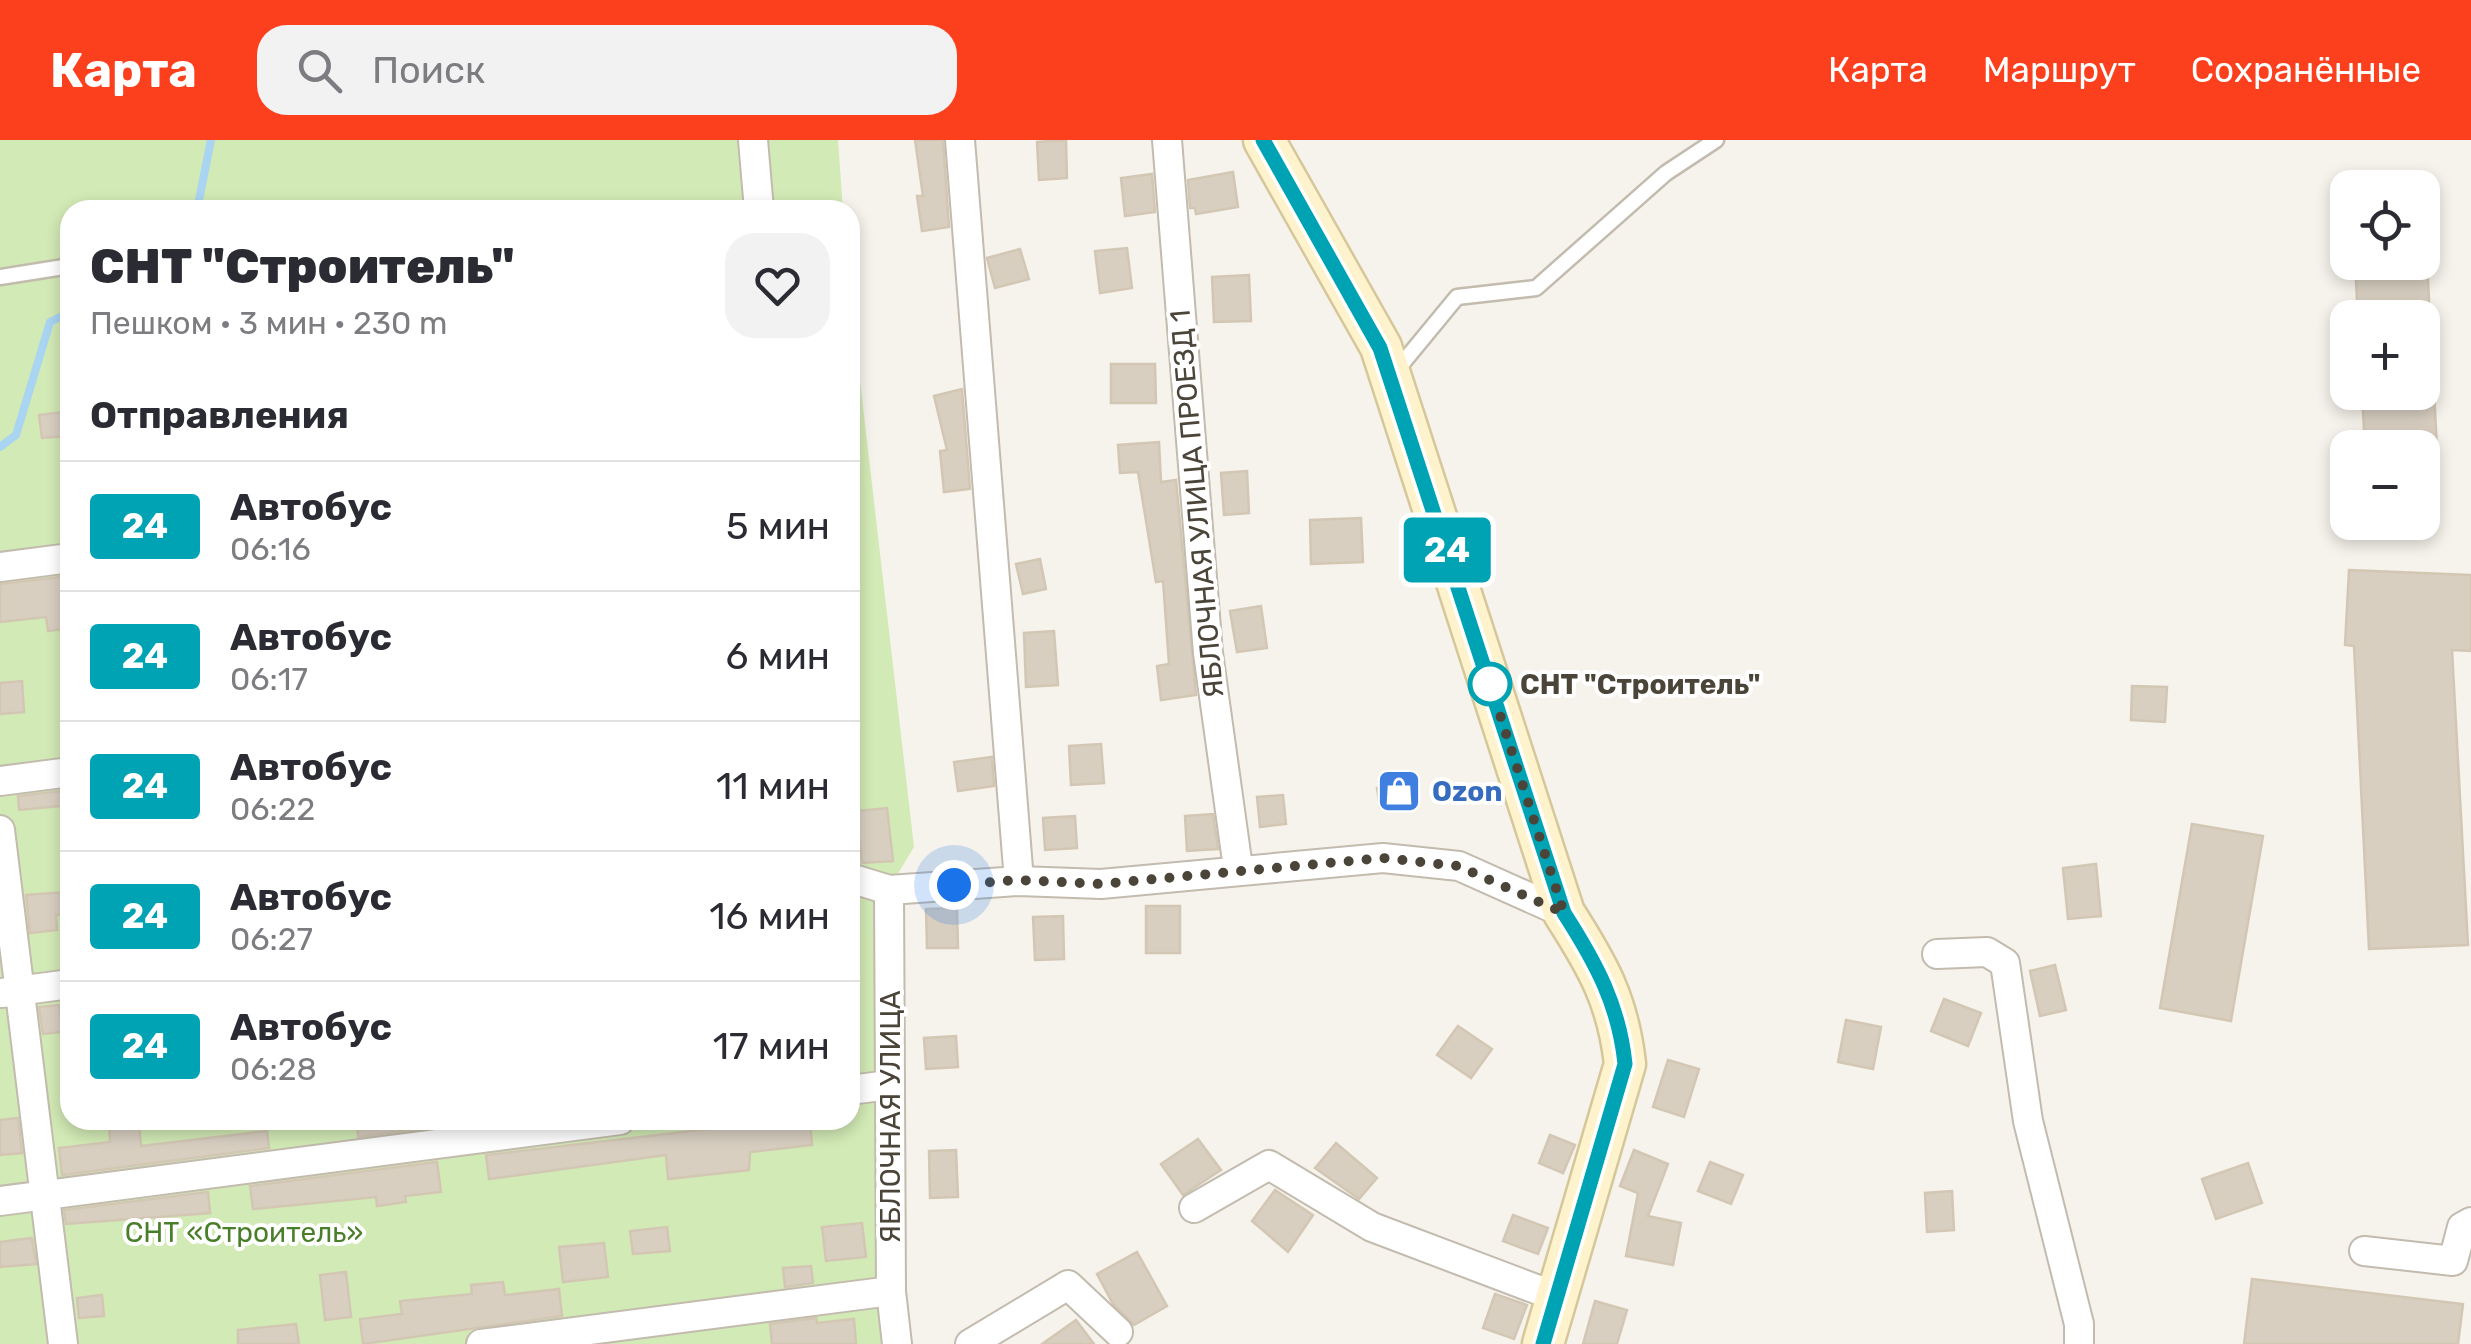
<!DOCTYPE html>
<html lang="ru">
<head>
<meta charset="utf-8">
<style>
  :root { --surface:#fff; --page:#f2f2f3; --text:#2b2b33; --muted:#7c7c81; --line:#e1e1e2; --accent:#fc3f1d }
  body { margin:0; font-family:Rubik,sans-serif; background:var(--page); color:var(--text); height:100vh; display:flex; flex-direction:column; font-size:38px; white-space:nowrap }
  * { box-sizing:border-box; margin:0 }
  p { font-size:32px; color:var(--muted) }
  .icon { flex:none; width:55px; height:55px; fill:none; stroke:currentColor; stroke-width:2; stroke-linecap:round; stroke-linejoin:round }
  .map { position:relative; flex:1; overflow:hidden }
  .sheet { position:absolute; left:60px; top:60px; width:800px; height:930px; display:flex; flex-direction:column; background:var(--surface); border-radius:30px; box-shadow:0 5px 15px #0003 }
  .sheet>* { flex:none }
  .badge { padding:0 20px; border-radius:8px; font-size:35px; line-height:65px }
  .controls { position:absolute; left:2330px; top:30px; display:grid; gap:20px }
  .controls a { display:grid; place-items:center; width:110px; height:110px; border-radius:20px; background:var(--surface); box-shadow:0 5px 15px #0003; font-size:50px }
  .you { position:absolute; width:50px; height:50px; margin:-25px; border:8px solid #fff; border-radius:50%; background:#1a73e8; box-shadow:0 0 0 15px #1a73e833 }
  .map>.badge { position:absolute; translate:-50% -50%; box-shadow:0 0 0 5px #fff }
  h2 { padding:0 30px; font-size:38px; line-height:90px }
  .round { display:grid; place-items:center; flex:none; width:105px; height:105px; border-radius:30px; background:var(--page) }
  .overview { display:flex; align-items:center; justify-content:space-between; height:170px; padding:0 30px }
  h1 { font-size:48px; font-weight:800; line-height:75px }
  ul { padding:0; list-style:none }
  li { display:flex; align-items:center; gap:30px; height:130px; padding:0 30px; border-top:2px solid var(--line) }
  li div { flex:1 }
  li b { display:block; font-size:38px }
  li em { font-style:normal }
  li .badge { min-width:110px; font-weight:700; text-align:center }
  header { display:flex; align-items:center; gap:60px; box-sizing:border-box; height:140px; padding:0 50px; background:var(--accent); color:#fff }
  header strong { font-size:48px }
  nav { display:flex; gap:55px; margin-inline-start:auto; font-size:35px }
  .search { width:700px; height:90px; background:var(--page); display:flex; align-items:center; gap:25px; box-sizing:border-box; padding:0 35px; border-radius:30px; color:var(--muted); font-size:38px }
  .map>svg:first-child { display:block }
  .green { fill:#d2eab5 }
  .lines { fill:none; stroke-linecap:round; stroke-linejoin:round }
  .stream { stroke:#a9d4f2; stroke-width:8 }
  .building { fill:#d8cfc1; stroke:#d3c7b4; stroke-width:2.5 }
  .lane-casing { stroke:#c2bbae; stroke-width:19 }
  .street-casing { stroke:#c2bbae; stroke-width:32 }
  .secondary-casing { stroke:#d6c79b; stroke-width:45 }
  .lane { stroke:#fff; stroke-width:14 }
  .street { stroke:#fff; stroke-width:28 }
  .secondary { stroke:#fff3cd; stroke-width:40 }
  .line-casing { stroke:#fff; stroke-width:22 }
  .line { stroke:#00a3b4; stroke-width:15 }
  .walk { stroke:#4b4439; stroke-width:10; stroke-dasharray:0 18 }
  .stop-dot { fill:#fff; stroke:#00a3b4; stroke-width:5 }
  .labels { text-anchor:middle; dominant-baseline:central; stroke-width:8; stroke-linejoin:round; paint-order:stroke }
  .street-label { font-size:28px; fill:#4b4439; stroke:#fff }
  .stop-label { font-size:28px; font-weight:bold; fill:#4b4439; stroke:#fff; text-anchor:start }
  .shop-label { font-size:28px; font-weight:bold; fill:#366cbe; stroke:#fff; text-anchor:start }
  .park-label { font-size:28px; fill:#4a7f2a; stroke:#fff }
</style>
</head>
<body>
<header>
<strong>Карта</strong>
<div class="search"><svg class="icon" aria-label="search" viewBox="0 0 24 24"><circle cx="10" cy="10" r="6"/><path d="M15 15l6 6"/></svg>Поиск</div>
<nav><a>Карта</a><a>Маршрут</a><a>Сохранённые</a></nav>
</header>
<div class="map">
<svg width="2471" height="1204" viewBox="0 0 2471 1204">
  <rect width="100%" height="100%" fill="#f6f3ec"/>
  <!-- green -->
  <polygon class="green" points="0,0 838,0 843,70 70,70 70,980 850,980 850,154 914,707 879,765 875,1127 885,1204 0,1204"/>
  <g class="lines">
    <!-- stream -->
    <g class="stream">
      <polyline points="197,70 211,0"/>
      <polyline points="0,307 16,295 50,182 70,172"/>
    </g>
  </g>
  <!-- building -->
  <g class="building">
    <polygon points="915,0 943,0 949,87 922,91 917,56 923,56"/>
    <polygon points="1066,0 1067,38 1039,40 1037,2"/>
    <polygon points="1233,32 1238,67 1196,74 1195,68 1190,68 1188,40"/>
    <polygon points="1152,34 1155,72 1125,76 1121,38"/>
    <polygon points="1127,108 1132,148 1100,153 1095,111"/>
    <polygon points="1020,109 1029,139 995,148 987,118"/>
    <polygon points="2355,122 2427,122 2430,178 2358,178"/>
    <polygon points="1249,135 1251,181 1214,182 1212,137"/>
    <polygon points="1111,224 1155,224 1156,263 1111,263"/>
    <polygon points="962,249 970,349 944,352 940,311 947,310 934,256"/>
    <polygon points="2362,252 2434,252 2437,308 2365,308"/>
    <polygon points="64,272 66,296 42,298 39,275"/>
    <polygon points="1159,302 1161,342 1176,340 1196,555 1161,560 1157,526 1169,524 1163,441 1156,442 1138,332 1120,333 1118,305"/>
    <polygon points="1247,331 1249,373 1224,375 1221,333"/>
    <polygon points="1361,378 1363,422 1311,424 1310,380"/>
    <polygon points="1040,419 1046,449 1023,454 1016,424"/>
    <polygon points="2349,430 2471,435 2471,511 2452,510 2468,805 2369,809 2354,506 2345,505"/>
    <polygon points="70,436 70,488 48,491 46,477 0,482 0,444"/>
    <polygon points="1261,466 1267,508 1237,512 1230,471"/>
    <polygon points="1054,491 1058,545 1026,547 1024,493"/>
    <polygon points="22,541 24,572 0,574 0,543"/>
    <polygon points="2132,546 2167,547 2165,582 2131,580"/>
    <polygon points="1101,604 1104,643 1071,645 1069,606"/>
    <polygon points="992,617 994,646 958,651 954,622"/>
    <polygon points="1403,644 1406,663 1380,667 1377,648"/>
    <polygon points="70,650 70,665 19,670 18,656"/>
    <polygon points="1283,655 1286,684 1260,687 1257,657"/>
    <polygon points="887,668 893,721 862,723 856,671"/>
    <polygon points="1213,674 1218,709 1187,711 1185,676"/>
    <polygon points="1075,676 1077,708 1045,710 1043,678"/>
    <polygon points="2192,684 2263,696 2231,881 2160,868"/>
    <polygon points="2096,724 2101,776 2068,779 2063,728"/>
    <polygon points="67,752 69,774 56,775 57,790 30,793 26,755"/>
    <rect x="1146" y="766" width="34" height="47"/>
    <polygon points="957,768 958,808 927,808 926,769"/>
    <polygon points="1063,776 1064,819 1035,820 1033,777"/>
    <polygon points="2055,825 2066,870 2040,876 2030,831"/>
    <polygon points="1944,859 1981,873 1968,906 1931,891"/>
    <polygon points="59,865 62,892 43,894 39,867"/>
    <polygon points="1846,880 1881,887 1873,929 1838,922"/>
    <polygon points="1458,886 1492,909 1471,938 1437,915"/>
    <polygon points="956,896 958,927 926,929 924,898"/>
    <polygon points="1668,920 1699,929 1684,977 1653,967"/>
    <polygon points="18,978 22,1013 0,1015 0,980"/>
    <polygon points="357,980 433,980 433,987 358,997"/>
    <polygon points="786,980 810,980 812,1005 750,1012 749,1030 668,1039 666,1015 489,1039 486,1015"/>
    <polygon points="139,982 141,1006 267,991 269,1008 62,1035 59,1008 110,1002 109,985"/>
    <polygon points="1550,995 1575,1005 1563,1033 1539,1023"/>
    <polygon points="1198,999 1221,1030 1183,1055 1161,1024"/>
    <polygon points="1336,1003 1377,1038 1359,1059 1315,1028"/>
    <polygon points="956,1010 958,1057 930,1058 929,1011"/>
    <polygon points="1634,1010 1668,1024 1648,1076 1681,1083 1673,1125 1626,1116 1638,1053 1620,1046"/>
    <polygon points="437,1022 441,1052 405,1056 406,1062 377,1066 376,1057 253,1069 250,1046"/>
    <polygon points="1710,1022 1743,1035 1731,1064 1698,1051"/>
    <polygon points="2248,1023 2262,1063 2216,1079 2202,1039"/>
    <polygon points="1275,1050 1313,1075 1288,1112 1252,1081"/>
    <polygon points="1952,1051 1954,1090 1927,1092 1925,1053"/>
    <polygon points="208,1052 210,1073 66,1084 64,1070"/>
    <polygon points="1513,1075 1548,1088 1538,1114 1503,1101"/>
    <polygon points="862,1083 866,1117 826,1121 822,1087"/>
    <polygon points="667,1087 670,1111 633,1114 630,1091"/>
    <polygon points="32,1098 36,1124 0,1127 0,1102"/>
    <polygon points="604,1103 608,1137 563,1142 559,1107"/>
    <polygon points="1137,1112 1167,1166 1134,1185 1113,1164 1097,1134"/>
    <polygon points="811,1126 813,1143 785,1147 783,1128"/>
    <polygon points="346,1132 351,1177 325,1180 320,1135"/>
    <polygon points="2252,1139 2463,1164 2458,1204 2244,1204"/>
    <polygon points="503,1142 505,1155 559,1149 562,1176 363,1204 360,1179 402,1174 400,1161 472,1154 471,1145"/>
    <polygon points="1495,1154 1527,1165 1514,1199 1483,1188"/>
    <polygon points="102,1155 104,1176 79,1178 77,1158"/>
    <polygon points="1595,1161 1627,1170 1617,1204 1583,1204"/>
    <polygon points="816,1178 817,1183 854,1179 856,1204 772,1204 770,1184"/>
    <polygon points="1076,1180 1094,1204 1042,1204"/>
    <polygon points="296,1184 299,1204 238,1204 238,1190"/>
  </g>
  <g class="lines">
    <!-- lane casing -->
    <g class="lane-casing">
      <g id="lane">
        <polyline points="0,137 70,126"/>
        <polyline points="1396,231 1457,157 1536,148 1666,33 1716,0"/>
      </g>
    </g>
    <!-- street casing -->
    <g class="street-casing">
      <g id="street">
        <polyline points="753,0 759,70"/>
        <polyline points="960,0 1019,741"/>
        <polyline points="1167,0 1208,513 1238,728"/>
        <polyline points="0,427 70,418"/>
        <polyline points="0,641 70,632"/>
        <polyline points="0,690 63,1204"/>
        <polyline points="850,738 889,750 1019,741 1101,744 1383,718 1459,726 1564,773"/>
        <polyline points="889,750 891,1151 897,1204"/>
        <polyline points="1937,814 1987,812 2005,823 2028,981 2079,1184 2079,1204"/>
        <polyline points="2,853 70,844"/>
        <polyline points="850,950 889,945"/>
        <polyline points="0,1061 620,980"/>
        <polyline points="1194,1068 1269,1025 1372,1087 1557,1157"/>
        <polyline points="2364,1111 2453,1121 2462,1087 2471,1082"/>
        <polyline points="481,1204 891,1151"/>
        <polyline points="970,1204 1068,1145 1118,1192"/>
      </g>
    </g>
    <!-- secondary casing -->
    <g class="secondary-casing">
      <path id="secondary" d="M 1264,0 L 1381,207 L 1564,773 C 1598,826 1618,861 1625,924 L 1543,1204"/>
    </g>
    <!-- lane -->
    <use href="#lane" class="lane"/>
    <!-- street -->
    <use href="#street" class="street"/>
    <!-- secondary -->
    <use href="#secondary" class="secondary"/>
  </g>
  <g class="lines">
    <!-- line casing -->
    <g class="line-casing">
      <path id="line" d="M 1263,0 L 1380,208 L 1564,773 C 1596,823 1619,865 1625,924 L 1543,1204"/>
    </g>
    <!-- line -->
    <use href="#line" class="line"/>
    <!-- walk -->
    <polyline class="walk" points="954,745 1018,740 1101,744 1383,718 1458,726 1564,773 1490,544"/>
  </g>
  <!-- icons -->
  <defs>
    <g id="shop-square" transform="scale(2.25)"><rect x="-9" y="-9" width="18" height="18" rx="4" fill="#3f7fe0" stroke="#fff"/><path d="M-5-2.5h2.3a2.7 3.5 0 0 1 5.4 0H5L5.5 6h-11ZM-1.5-2.5h3a1.5 2.3 0 0 0-3 0Z" fill="#fff"/></g>
  </defs>
  <g fill-rule="evenodd">
    <use href="#shop-square" x="1399" y="651"/>
  </g>
  <!-- markers -->
  <circle class="stop-dot" cx="1490" cy="544" r="20"/>
  <g class="labels">
    <!-- street labels -->
    <g class="street-label">
      <text transform="translate(1197 364) rotate(-95)">ЯБЛОЧНАЯ УЛИЦА ПРОЕЗД 1</text>
      <text transform="translate(890 977) rotate(-90)">ЯБЛОЧНАЯ УЛИЦА</text>
    </g>
    <!-- stop labels -->
    <g class="stop-label">
      <text x="1520" y="544">СНТ "Строитель"</text>
    </g>
    <!-- shop labels -->
    <g class="shop-label">
      <text x="1432" y="651">Ozon</text>
    </g>
    <!-- park labels -->
    <g class="park-label">
      <text x="244" y="1092">СНТ «Строитель»</text>
    </g>
  </g>
</svg>
<div class="controls">
<a><svg class="icon" aria-label="locate" viewBox="0 0 24 24"><circle cx="12" cy="12" r="6"/><path d="M12 2v4M12 18v4M2 12h4M18 12h4"/></svg></a>
<a>+</a>
<a>−</a>
</div>
<div class="you" style="left:954px;top:745px"></div>
<b class="badge" style="left:1447px;top:410px;background:#00a3b4;color:#fff">24</b>
<section class="sheet">
<div class="overview"><div><h1>СНТ &quot;Строитель&quot;</h1><p>Пешком · 3 мин · 230 m</p></div><a class="round"><svg class="icon" aria-label="heart" viewBox="0 0 24 24"><path d="M12 20l-8-8c-3-5 5-10 8-4 3-6 11-1 8 4z"/></svg></a></div>
<h2>Отправления</h2>
<ul>
<li><span class="badge" style="background:#00a3b4;color:#fff">24</span><div><b>Автобус</b><p>06:16</p></div><em>5 мин</em></li>
<li><span class="badge" style="background:#00a3b4;color:#fff">24</span><div><b>Автобус</b><p>06:17</p></div><em>6 мин</em></li>
<li><span class="badge" style="background:#00a3b4;color:#fff">24</span><div><b>Автобус</b><p>06:22</p></div><em>11 мин</em></li>
<li><span class="badge" style="background:#00a3b4;color:#fff">24</span><div><b>Автобус</b><p>06:27</p></div><em>16 мин</em></li>
<li><span class="badge" style="background:#00a3b4;color:#fff">24</span><div><b>Автобус</b><p>06:28</p></div><em>17 мин</em></li>
</ul>
</section>
</div>
</body>
</html>
